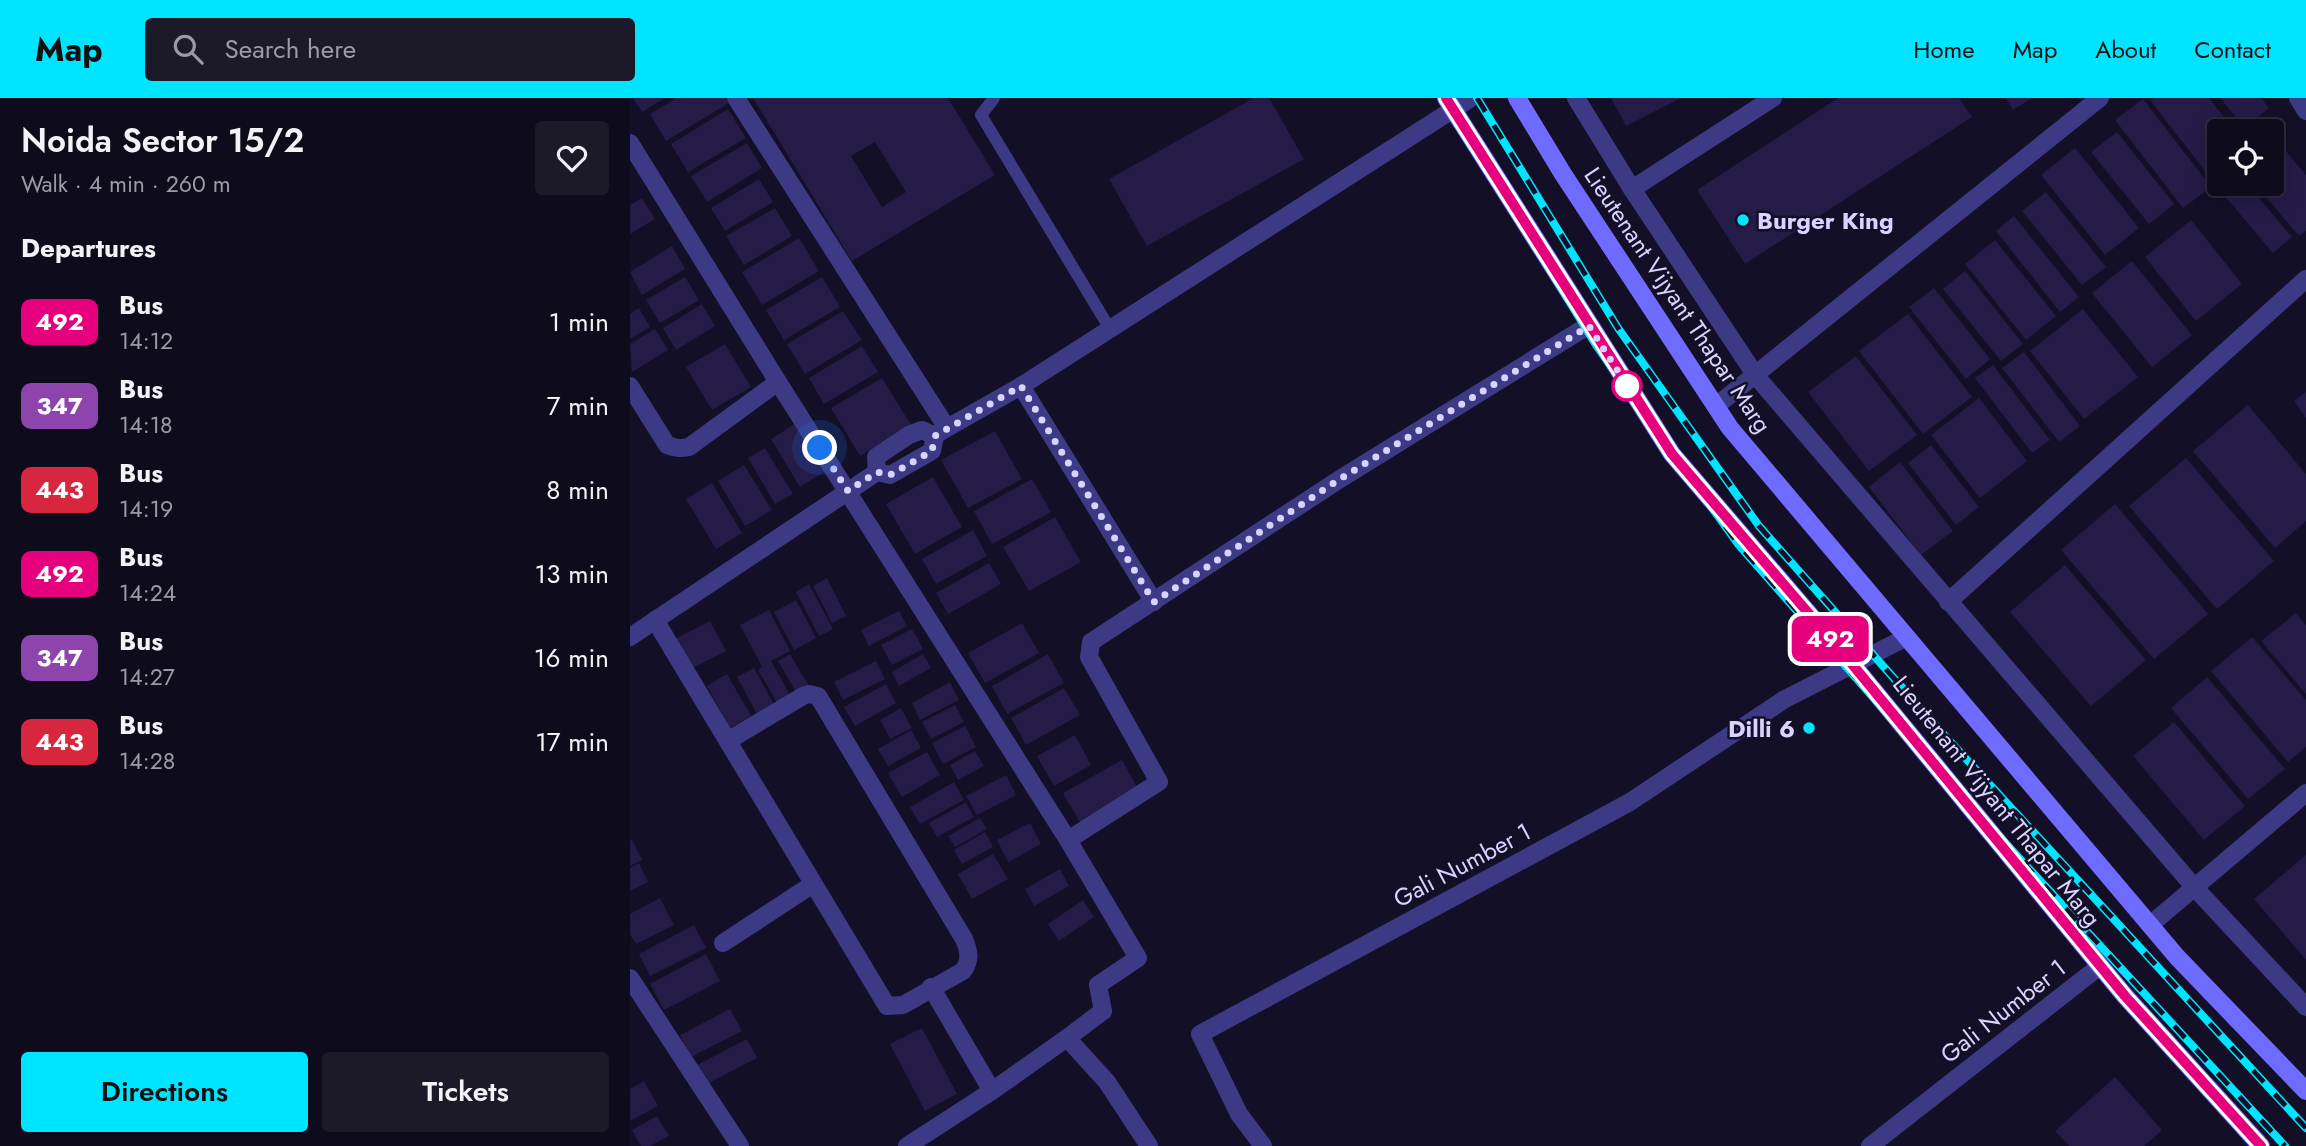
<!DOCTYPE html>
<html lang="en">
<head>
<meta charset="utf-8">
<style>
  :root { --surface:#0e0b1c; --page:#1c1929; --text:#f1f3f6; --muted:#9b9ba3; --line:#2e2b3b; --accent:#00e5ff }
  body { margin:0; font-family:Jost,sans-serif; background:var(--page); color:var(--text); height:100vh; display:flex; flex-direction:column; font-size:26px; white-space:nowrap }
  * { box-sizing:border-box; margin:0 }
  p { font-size:23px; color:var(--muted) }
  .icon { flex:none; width:38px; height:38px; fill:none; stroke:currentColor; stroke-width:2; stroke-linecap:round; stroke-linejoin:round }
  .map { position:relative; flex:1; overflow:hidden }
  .drawer { display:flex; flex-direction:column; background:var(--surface); width:630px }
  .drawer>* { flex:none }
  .badge { padding:0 14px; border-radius:10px; font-size:24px; line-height:46px }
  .controls { position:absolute; left:1577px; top:21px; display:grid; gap:14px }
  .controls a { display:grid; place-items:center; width:77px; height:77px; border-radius:7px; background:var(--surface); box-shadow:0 4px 18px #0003,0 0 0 2px var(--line); font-size:35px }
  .you { position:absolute; width:35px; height:35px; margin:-18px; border:5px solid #fff; border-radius:50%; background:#1a73e8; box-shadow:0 0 0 10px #1a73e833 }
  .map>.badge { position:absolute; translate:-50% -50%; box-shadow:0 0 0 4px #fff }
  h2 { padding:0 21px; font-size:26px; line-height:63px }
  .round { display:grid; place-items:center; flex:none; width:74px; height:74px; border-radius:7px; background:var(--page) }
  .overview { display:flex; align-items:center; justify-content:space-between; height:119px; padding:0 21px }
  h1 { font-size:33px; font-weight:600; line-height:52px }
  .button { display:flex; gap:14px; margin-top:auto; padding:14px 21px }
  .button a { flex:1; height:80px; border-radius:7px; background:var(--accent); color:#111; font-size:28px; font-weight:600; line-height:80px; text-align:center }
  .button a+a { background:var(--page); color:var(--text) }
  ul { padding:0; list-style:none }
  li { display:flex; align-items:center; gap:21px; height:84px; padding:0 21px }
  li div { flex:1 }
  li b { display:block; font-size:26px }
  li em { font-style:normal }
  li .badge { min-width:77px; font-weight:700; text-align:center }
  header { display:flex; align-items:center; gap:42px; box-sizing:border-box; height:98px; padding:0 35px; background:var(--accent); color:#111 }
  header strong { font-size:33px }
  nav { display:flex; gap:38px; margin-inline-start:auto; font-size:24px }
  .search { width:490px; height:63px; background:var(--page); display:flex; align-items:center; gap:18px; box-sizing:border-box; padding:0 24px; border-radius:7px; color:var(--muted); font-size:26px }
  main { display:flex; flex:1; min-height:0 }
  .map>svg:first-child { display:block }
  .building { fill:#241b47; fill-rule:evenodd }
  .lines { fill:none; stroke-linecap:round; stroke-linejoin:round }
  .lane { stroke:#3d3a85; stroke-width:12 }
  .street { stroke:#3d3a85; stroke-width:18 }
  .secondary { stroke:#6f6bff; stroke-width:18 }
  .rail-casing { stroke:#00e5ff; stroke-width:8 }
  .rail { stroke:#130f26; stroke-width:5; stroke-dasharray:16; stroke-linecap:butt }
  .line-casing { stroke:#fff; stroke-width:16 }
  .line { stroke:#e6007e; stroke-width:10 }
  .walk { stroke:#d9d4ff; stroke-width:7; stroke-dasharray:0 12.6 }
  .poi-dot { fill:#00e5ff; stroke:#130f26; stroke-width:2.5 }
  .stop-dot { fill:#fff; stroke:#e6007e; stroke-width:3.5 }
  .labels { text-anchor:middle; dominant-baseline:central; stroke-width:5; stroke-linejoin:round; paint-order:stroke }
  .poi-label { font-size:24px; font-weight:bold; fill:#d9d4ff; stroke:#130f26; text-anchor:start }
  .street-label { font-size:24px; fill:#d9d4ff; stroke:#130f26 }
</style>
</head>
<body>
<header>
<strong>Map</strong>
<div class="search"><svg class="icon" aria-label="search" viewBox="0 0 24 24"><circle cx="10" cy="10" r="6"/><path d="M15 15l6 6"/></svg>Search here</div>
<nav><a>Home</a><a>Map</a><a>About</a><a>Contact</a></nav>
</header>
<main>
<section class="drawer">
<div class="overview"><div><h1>Noida Sector 15/2</h1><p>Walk · 4 min · 260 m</p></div><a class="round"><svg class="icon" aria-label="heart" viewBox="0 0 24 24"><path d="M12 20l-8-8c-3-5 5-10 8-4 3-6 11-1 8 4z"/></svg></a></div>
<h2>Departures</h2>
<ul>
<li><span class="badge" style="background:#e6007e;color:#fff">492</span><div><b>Bus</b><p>14:12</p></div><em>1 min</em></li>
<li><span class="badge" style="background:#8e44ad;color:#fff">347</span><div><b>Bus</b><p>14:18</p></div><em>7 min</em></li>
<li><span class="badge" style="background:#d7263d;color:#fff">443</span><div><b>Bus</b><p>14:19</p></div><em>8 min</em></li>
<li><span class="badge" style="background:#e6007e;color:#fff">492</span><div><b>Bus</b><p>14:24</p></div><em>13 min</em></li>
<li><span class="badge" style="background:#8e44ad;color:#fff">347</span><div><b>Bus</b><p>14:27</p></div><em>16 min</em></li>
<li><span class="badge" style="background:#d7263d;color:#fff">443</span><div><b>Bus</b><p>14:28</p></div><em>17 min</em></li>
</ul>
<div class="button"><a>Directions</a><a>Tickets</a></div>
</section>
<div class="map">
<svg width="1676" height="1048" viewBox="0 0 1676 1048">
  <rect width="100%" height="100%" fill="#130f26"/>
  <!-- building -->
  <g class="building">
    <polygon points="3,0 35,0 12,14"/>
    <polygon points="47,0 95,0 99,5 36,43 20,16"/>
    <path d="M 123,0 L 318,0 L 365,77 L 222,163 ZM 245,44 L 276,94 L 252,109 L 221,58 Z"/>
    <polygon points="624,0 639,0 674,61 517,148 479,81"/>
    <polygon points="981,0 1051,0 996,28"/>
    <polygon points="1208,0 1329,0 1342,19 1115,166 1067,92"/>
    <polygon points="1376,0 1402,0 1383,12"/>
    <polygon points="1523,0 1579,0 1605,33 1589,33 1589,83 1585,86 1520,2"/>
    <polygon points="1590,0 1631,0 1639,10 1615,30"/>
    <polygon points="1513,1 1581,89 1553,110 1485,22"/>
    <polygon points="98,11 116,40 58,74 41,46"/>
    <polygon points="1487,34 1544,106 1519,126 1461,54"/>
    <polygon points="117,45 132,70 77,104 61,78"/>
    <polygon points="1649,45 1676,77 1676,133 1669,138 1625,86 1642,86 1642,51"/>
    <polygon points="1445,50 1509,130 1475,157 1411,77"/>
    <polygon points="129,81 143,104 95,133 81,110"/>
    <polygon points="1603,86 1617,86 1662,139 1643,155 1592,95"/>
    <polygon points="1416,94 1476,169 1452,187 1392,113"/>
    <polygon points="12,100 25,121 0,136 0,107"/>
    <polygon points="145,110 162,138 114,167 96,138"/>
    <polygon points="1384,118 1449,199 1430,214 1366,133"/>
    <polygon points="1561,122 1612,186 1566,223 1515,159"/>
    <polygon points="169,140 189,173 132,207 112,174"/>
    <polygon points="1365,142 1426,218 1396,242 1335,166"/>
    <polygon points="42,148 55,171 12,197 0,174"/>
    <polygon points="1502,163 1562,237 1522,269 1462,195"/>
    <polygon points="1335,173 1393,246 1371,263 1313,191"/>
    <polygon points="55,179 69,202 30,225 16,202"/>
    <polygon points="192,179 210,209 154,242 136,212"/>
    <polygon points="1304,190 1360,261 1336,281 1279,209"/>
    <polygon points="72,206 85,228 46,252 33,230"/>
    <polygon points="9,210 20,229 0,241 0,216"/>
    <polygon points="1453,211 1508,279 1454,321 1400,253"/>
    <polygon points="213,213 232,242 175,276 157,246"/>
    <polygon points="1278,216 1342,299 1293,336 1229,253"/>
    <polygon points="25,231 38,252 2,274 0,246"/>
    <polygon points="95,246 121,289 82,312 56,269"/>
    <polygon points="232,248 248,274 194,306 179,280"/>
    <polygon points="1394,254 1450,328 1429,344 1372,270"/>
    <polygon points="1226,258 1287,337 1239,373 1178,294"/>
    <polygon points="1363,267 1420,342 1402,355 1345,280"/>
    <polygon points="252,280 281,327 230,358 201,310"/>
    <polygon points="1676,294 1676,320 1664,303"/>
    <polygon points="1349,300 1397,363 1350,400 1301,337"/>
    <polygon points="1618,307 1676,376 1676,423 1645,450 1563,353"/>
    <polygon points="168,324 197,372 170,389 141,341"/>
    <polygon points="365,333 392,381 338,410 311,362"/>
    <polygon points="1301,347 1349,409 1326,427 1278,365"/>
    <polygon points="135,350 163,396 145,406 118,360"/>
    <polygon points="1556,360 1644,463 1587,511 1499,408"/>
    <polygon points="1270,364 1323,433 1291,457 1239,389"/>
    <polygon points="114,367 142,412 115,428 88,383"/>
    <polygon points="303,379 332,429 285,456 256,406"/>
    <polygon points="402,381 421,414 362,446 344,413"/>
    <polygon points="82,385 112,435 86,451 56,401"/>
    <polygon points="1485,406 1578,516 1524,561 1431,452"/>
    <polygon points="425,419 451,464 399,493 373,449"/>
    <polygon points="343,432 357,458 306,486 292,461"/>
    <polygon points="359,465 371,486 318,516 306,495"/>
    <polygon points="1435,467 1516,562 1461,608 1380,514"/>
    <polygon points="197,480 216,518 202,525 183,488"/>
    <polygon points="179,486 203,531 189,538 166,494"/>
    <polygon points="166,502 186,540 164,552 144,514"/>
    <polygon points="139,512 160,553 141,563 162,600 149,608 128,572 132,569 110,527"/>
    <polygon points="269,513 277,528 239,548 231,532"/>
    <polygon points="1666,515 1676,527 1676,596 1631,543"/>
    <polygon points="80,523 96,553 61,571 45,541"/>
    <polygon points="392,525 409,555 355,585 338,555"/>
    <polygon points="282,531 293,551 262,567 251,547"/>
    <polygon points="1622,539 1676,602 1676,649 1658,664 1581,573"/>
    <polygon points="160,556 181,592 169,599 148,563"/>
    <polygon points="293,556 301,570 269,588 262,574"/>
    <polygon points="418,556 434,585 377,616 362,588"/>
    <polygon points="246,563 255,581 213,602 204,584"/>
    <polygon points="124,570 145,608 128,618 107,579"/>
    <polygon points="97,576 121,618 100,630 77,588"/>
    <polygon points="1577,579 1655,671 1618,701 1541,610"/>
    <polygon points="320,584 329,602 290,622 282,605"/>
    <polygon points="256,586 266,605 225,628 214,609"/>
    <polygon points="434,590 450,617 396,647 381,620"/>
    <polygon points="325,607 334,624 301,641 292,624"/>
    <polygon points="271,610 282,630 260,641 250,622"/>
    <polygon points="1544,624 1615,708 1574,742 1503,658"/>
    <polygon points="335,628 346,649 313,666 302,645"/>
    <polygon points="281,632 291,650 258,668 248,651"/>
    <polygon points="445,637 461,667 424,688 407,658"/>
    <polygon points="345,653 354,668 328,682 320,667"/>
    <polygon points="297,654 310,677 272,699 258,675"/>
    <polygon points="492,662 509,693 451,726 433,695"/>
    <polygon points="376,677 386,697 347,717 336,698"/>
    <polygon points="324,684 334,702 290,726 280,709"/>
    <polygon points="336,704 344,719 307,739 299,725"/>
    <polygon points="350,720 357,731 325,749 318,738"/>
    <polygon points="400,725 411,746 378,764 367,742"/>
    <polygon points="355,734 363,749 332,766 324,752"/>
    <polygon points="2,742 12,762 0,768 0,743"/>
    <polygon points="363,756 378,781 342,801 328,776"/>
    <polygon points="1676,757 1676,862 1624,801"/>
    <polygon points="9,765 18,784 0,793 0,770"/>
    <polygon points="430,771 439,788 404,808 395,791"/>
    <polygon points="30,800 44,827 6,846 0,836 0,816"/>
    <polygon points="453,802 464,819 429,843 418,826"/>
    <polygon points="64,827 76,850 20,878 9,856"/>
    <polygon points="76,856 90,883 34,912 20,886"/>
    <polygon points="100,911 112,933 61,959 50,937"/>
    <polygon points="292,930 327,996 295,1013 260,946"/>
    <polygon points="117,941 127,960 77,986 67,967"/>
    <polygon points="1485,979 1532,1032 1514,1048 1439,1048 1425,1033"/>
    <polygon points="14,983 28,1008 0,1023 0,991"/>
    <polygon points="27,1018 39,1038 20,1048 11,1048 2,1032"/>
  </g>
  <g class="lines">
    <!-- lane -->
    <polyline class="lane" points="364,0 351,17 480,231"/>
    <!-- street -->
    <g class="street">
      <polyline points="106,0 317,330"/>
      <polyline points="946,0 1002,91 1126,278 1565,790 1676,909"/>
      <polyline points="1668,0 1676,13"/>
      <polyline points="0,45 148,284 438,742 508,860 468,887 473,913 437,940"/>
      <polyline points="1002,91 1143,0"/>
      <path d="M 0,288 L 37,347 C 45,350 50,351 59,349 L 148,284"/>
      <polyline points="391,288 524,504"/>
      <polyline points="1086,308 1470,0"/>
      <polyline points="247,374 246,359 279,337 292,332 305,338"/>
      <polyline points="1318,504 1676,181"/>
      <path d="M 25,522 L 257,908 L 273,907 L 333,873 C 341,862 339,853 334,841 L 188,598 L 179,596 L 173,598 L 99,642"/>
      <polyline points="0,539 247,374 260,377 302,353 305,338 310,334 391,288 841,0"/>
      <polyline points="438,742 529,684 459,559 461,544 710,381 959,227"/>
      <polyline points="1520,827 1676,695"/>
      <polyline points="93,845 183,786"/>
      <polyline points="0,880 110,1048"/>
      <polyline points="301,889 362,993"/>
      <polyline points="277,1048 362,993 437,940 477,984 519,1048"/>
      <polyline points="633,1048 609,1016 570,936 1000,704 1155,601 1277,539"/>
      <polyline points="1240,1048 1470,868"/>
    </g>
    <!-- secondary -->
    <g class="secondary">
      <polyline points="816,0 1042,356 1222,566 1495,898 1631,1048"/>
      <polyline points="887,0 933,76 1100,330 1547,859 1676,993"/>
    </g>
    <!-- rail casing -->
    <g class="rail-casing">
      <g id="rail">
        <polyline points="815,0 966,247 1108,446 1295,658 1655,1048"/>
        <polyline points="847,0 988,230 1129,428 1316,639 1676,1030"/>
      </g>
    </g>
    <!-- rail -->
    <use href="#rail" class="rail"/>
  </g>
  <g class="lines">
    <!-- line casing -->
    <g class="line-casing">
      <polyline id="line" points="816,0 1042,356 1222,566 1495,898 1631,1048"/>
    </g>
    <!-- line -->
    <use href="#line" class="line"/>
    <!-- walk -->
    <polyline class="walk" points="190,350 218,393 247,374 260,377 302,353 305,338 391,288 524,504 710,381 959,228 1000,292 997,288"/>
  </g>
  <!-- markers -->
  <g class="poi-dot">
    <circle cx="1113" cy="122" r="7"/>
    <circle cx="1179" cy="630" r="7"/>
  </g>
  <circle class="stop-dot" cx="997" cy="288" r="14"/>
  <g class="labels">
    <!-- poi labels -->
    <g class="poi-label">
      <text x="1127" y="122">Burger King</text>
      <text x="1165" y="630" text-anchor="end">Dilli 6</text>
    </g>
    <!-- street labels -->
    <g class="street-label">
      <text transform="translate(1048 202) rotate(56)">Lieutenant Vijyant Thapar Marg</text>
      <text transform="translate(1367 703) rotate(51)">Lieutenant Vijyant Thapar Marg</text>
      <text transform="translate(832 767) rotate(-28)">Gali Number 1</text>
      <text transform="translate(1373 913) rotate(-38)">Gali Number 1</text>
    </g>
  </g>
</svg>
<div class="controls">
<a><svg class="icon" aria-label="locate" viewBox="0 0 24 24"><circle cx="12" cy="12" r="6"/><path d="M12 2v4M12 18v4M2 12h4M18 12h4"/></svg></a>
</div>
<div class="you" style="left:190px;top:350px"></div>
<b class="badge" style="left:1200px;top:541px;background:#e6007e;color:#fff">492</b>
</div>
</main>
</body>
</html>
